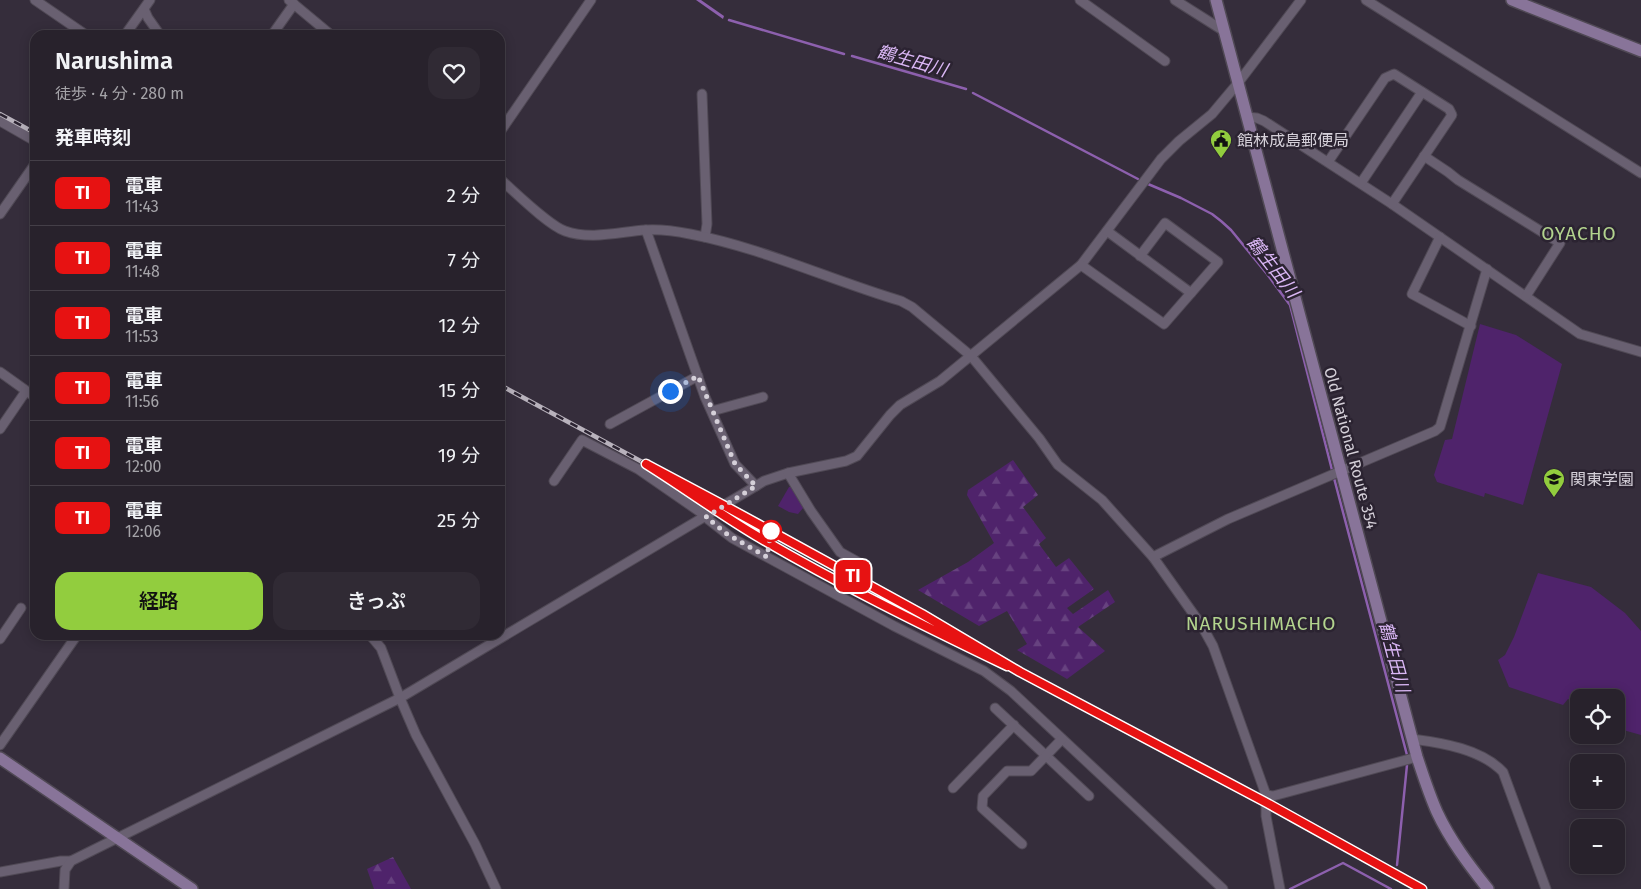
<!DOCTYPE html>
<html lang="ja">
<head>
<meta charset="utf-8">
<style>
  :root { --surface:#28222c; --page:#302a34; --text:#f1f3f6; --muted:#a5a4a9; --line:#443f48; --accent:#92cd3e }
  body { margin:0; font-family:"Fira Sans","Noto Sans JP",sans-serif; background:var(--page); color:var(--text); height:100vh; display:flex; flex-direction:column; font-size:19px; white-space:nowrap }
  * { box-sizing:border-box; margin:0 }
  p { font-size:16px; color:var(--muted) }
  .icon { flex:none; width:28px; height:28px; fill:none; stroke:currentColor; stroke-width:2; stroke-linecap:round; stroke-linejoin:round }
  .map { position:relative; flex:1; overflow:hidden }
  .side { position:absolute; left:30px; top:30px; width:475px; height:610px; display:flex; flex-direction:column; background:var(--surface); border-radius:15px; box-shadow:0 2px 12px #0003,0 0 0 1px var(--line) }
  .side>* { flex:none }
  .badge { padding:0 10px; border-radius:8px; font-size:18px; line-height:32px }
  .tools { position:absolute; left:1570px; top:689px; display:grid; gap:10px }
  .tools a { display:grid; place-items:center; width:55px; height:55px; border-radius:10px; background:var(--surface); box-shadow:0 2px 12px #0003,0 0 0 1px var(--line); font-size:25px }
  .you { position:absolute; width:25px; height:25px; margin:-12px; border:4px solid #fff; border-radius:50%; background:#1a73e8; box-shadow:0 0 0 8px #1a73e833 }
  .map>.badge { position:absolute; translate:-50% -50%; box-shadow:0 0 0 2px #fff }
  h2 { padding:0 25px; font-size:19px; line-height:45px }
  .round { display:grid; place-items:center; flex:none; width:52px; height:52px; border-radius:15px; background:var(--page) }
  .overview { display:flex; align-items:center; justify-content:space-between; height:85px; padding:0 25px }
  h1 { font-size:24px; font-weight:600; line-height:38px }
  .action { display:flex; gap:10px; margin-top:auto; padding:10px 25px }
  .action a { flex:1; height:58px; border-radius:15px; background:var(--accent); color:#111; font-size:20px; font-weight:600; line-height:58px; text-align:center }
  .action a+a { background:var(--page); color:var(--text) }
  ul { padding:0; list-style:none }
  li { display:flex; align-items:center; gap:15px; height:65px; padding:0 25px; border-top:1px solid var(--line) }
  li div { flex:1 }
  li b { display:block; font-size:19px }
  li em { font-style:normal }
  li .badge { min-width:55px; font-weight:700; text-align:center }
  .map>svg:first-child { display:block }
  .forest { fill:url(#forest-firs) }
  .garden { fill:#4f236b }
  .water { fill:#8d60ae }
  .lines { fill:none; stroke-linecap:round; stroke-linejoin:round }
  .stream { stroke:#8d60ae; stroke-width:2.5 }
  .street-casing { stroke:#504955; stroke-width:11 }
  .secondary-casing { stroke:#504955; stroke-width:14 }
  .street { stroke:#696071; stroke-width:9 }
  .secondary { stroke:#887499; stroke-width:11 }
  .rail-casing { stroke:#b8b2bc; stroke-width:4.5 }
  .rail { stroke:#2b2331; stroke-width:2.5; stroke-dasharray:8; stroke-linecap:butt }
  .line-casing { stroke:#fff; stroke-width:11 }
  .line { stroke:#e71212; stroke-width:8 }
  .walk { stroke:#d5d0d9; stroke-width:5; stroke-dasharray:0 9 }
  .stop-dot { fill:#fff; stroke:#e71212; stroke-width:2.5 }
  .labels { text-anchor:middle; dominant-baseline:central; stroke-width:5; stroke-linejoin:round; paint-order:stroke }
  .poi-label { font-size:16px; fill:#d5d0d9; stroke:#2b2331; text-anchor:start }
  .street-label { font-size:16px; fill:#d5d0d9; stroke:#2b2331 }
  .water-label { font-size:18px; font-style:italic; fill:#dab7f5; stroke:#2b2331 }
  .quarter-label { font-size:19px; letter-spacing:1px; fill:#b3d48e; stroke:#2b2331 }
</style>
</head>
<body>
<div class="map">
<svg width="1641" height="889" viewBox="0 0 1641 889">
  <defs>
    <pattern id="forest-firs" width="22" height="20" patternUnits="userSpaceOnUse" patternTransform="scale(1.25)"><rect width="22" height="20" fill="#4f236b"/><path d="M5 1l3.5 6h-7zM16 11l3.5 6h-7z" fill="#674280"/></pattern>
  </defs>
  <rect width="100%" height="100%" fill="#352d3b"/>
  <!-- forest -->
  <g class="forest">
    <polygon points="1013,460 1038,495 1023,507 1046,538 1039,544 1056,567 1069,558 1094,589 1067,608 1073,614 1108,590 1115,602 1078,627 1105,651 1067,679 1017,650 1027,644 1007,611 979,626 918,590 968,562 994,543 967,495 968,490"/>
    <polygon points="393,857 411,889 374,889 367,869"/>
  </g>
  <!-- garden -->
  <g class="garden">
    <polygon points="1480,324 1516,335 1562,364 1523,505 1485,493 1484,497 1481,496 1437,482 1434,475 1445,440 1452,439"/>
    <polygon points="789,487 791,487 804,507 798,514 789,512 778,506"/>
    <polygon points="1538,573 1591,587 1625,613 1641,631 1641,735 1616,728 1616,698 1579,698 1579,717 1570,715 1574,702 1568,699 1563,705 1509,687 1498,660 1505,655 1514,637"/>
  </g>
  <!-- water -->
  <polygon class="water" points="696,0 701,0 724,16 723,19"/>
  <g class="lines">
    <!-- stream -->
    <g class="stream">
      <polyline points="729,20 844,54"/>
      <polyline points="852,56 966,89"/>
      <polyline points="973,93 1138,179"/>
      <polyline points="1148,184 1181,198 1212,214 1221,221 1231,230 1267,274 1290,305 1332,470"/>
      <polyline points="1334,478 1407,755"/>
      <polyline points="1397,865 1407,765"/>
      <polyline points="1290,889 1343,863 1391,889"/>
    </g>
    <!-- street casing -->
    <g class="street-casing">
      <g id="street">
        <polyline points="35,0 86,35"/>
        <polyline points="289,0 331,35"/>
        <polyline points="1080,0 1165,61"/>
        <polyline points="1175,0 1224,31"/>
        <polyline points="1366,0 1641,173"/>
        <polyline points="144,9 148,18 160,35"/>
        <polyline points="125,35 150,0"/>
        <polyline points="272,35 294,4"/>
        <polyline points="702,94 707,224 705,237"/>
        <polyline points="1247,117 1257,118 1264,121 1392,204 1580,334 1641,352"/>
        <polyline points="0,121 35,141"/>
        <polyline points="500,132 591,0"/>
        <polyline points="1424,156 1448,172 1458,180 1560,243 1526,296"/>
        <polyline points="1328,162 1385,78 1394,74 1449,109 1452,115 1392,204"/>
        <path d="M 500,179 C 515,192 548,225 565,231 C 590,240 619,232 645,230 C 660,229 675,231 690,234 C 763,248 830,280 901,301 L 912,307 L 971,356 L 1039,438 L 1058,465 L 1102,500 L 1153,557 L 1202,626 L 1213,646 L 1266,795 L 1266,816 L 1280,889"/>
        <polyline points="1361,183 1422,92"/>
        <polyline points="0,214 35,164"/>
        <polyline points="646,230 705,397 735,464 756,486 764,481 788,473 846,461 857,456 890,415 900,405 940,381 1081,265 1161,159 1179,141 1212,114 1238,83 1301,0"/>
        <polyline points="1107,231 1191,293"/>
        <polyline points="1440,237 1412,294 1471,326"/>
        <polyline points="1081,265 1164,324 1218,262 1165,223 1140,256"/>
        <polyline points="0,372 35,397"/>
        <polyline points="712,411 763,397"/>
        <polyline points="610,424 698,376"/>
        <polyline points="0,429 26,391"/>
        <polyline points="788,473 811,511 840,552 867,567"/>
        <polyline points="554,481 582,440 638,469 703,514 709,520 732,538 894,626 984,671 1011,691 1223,889"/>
        <polyline points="1153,557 1228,519 1435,431 1440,427 1487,269"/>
        <polyline points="0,639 21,608"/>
        <polyline points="995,708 1089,796"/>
        <path d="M 1412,739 C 1443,743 1481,749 1503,772 L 1546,889"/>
        <polyline points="0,745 77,635"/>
        <polyline points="953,788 1014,725"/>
        <polyline points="1266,795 1273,796 1417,757"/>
        <polyline points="1022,844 982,808 983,796 1007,771 1031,771 1062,739"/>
        <polyline points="0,872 61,861 71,861"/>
        <polyline points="64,889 65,870 71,861 400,698 381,648 370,635"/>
        <polyline points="496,889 475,844 416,735 400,698 756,486"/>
      </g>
    </g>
    <!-- secondary casing -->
    <g class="secondary-casing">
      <g id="secondary">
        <path d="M 1216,0 L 1417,757 C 1423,775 1429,794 1437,812 C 1450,840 1469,865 1488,889"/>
        <polyline points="1512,0 1641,51"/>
        <polyline points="0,758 192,889"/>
      </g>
    </g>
    <!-- street -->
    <use href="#street" class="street"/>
    <!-- secondary -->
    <use href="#secondary" class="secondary"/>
    <!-- rail casing -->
    <g class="rail-casing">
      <g id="rail">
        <polyline points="0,114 35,133"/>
        <polyline points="500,385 646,464 734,522 779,548 889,608 1061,693 1267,803 1422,889"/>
        <polyline points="702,493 958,635"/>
      </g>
    </g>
    <!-- rail -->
    <use href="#rail" class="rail"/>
  </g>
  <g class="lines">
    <!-- line casing -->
    <g class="line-casing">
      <path id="line" d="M 1007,666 C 922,625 836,583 755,535 C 718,513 683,487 646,464 L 725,506 L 922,614 L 1020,672 L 1267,803 L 1422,889"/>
    </g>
    <!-- line -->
    <use href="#line" class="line"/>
    <!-- walk -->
    <polyline class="walk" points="670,391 698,376 735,464 756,486 706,517 727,534 767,557 771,531"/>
  </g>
  <!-- icons -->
  <defs>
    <g id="civic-pin" transform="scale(1.125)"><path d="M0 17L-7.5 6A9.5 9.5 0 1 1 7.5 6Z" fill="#92cd3e" stroke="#2b2331"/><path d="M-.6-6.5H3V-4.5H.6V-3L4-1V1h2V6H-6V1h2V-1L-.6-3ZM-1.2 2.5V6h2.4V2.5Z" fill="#111"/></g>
    <g id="school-pin" transform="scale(1.125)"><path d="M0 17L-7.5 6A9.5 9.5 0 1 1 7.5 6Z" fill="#92cd3e" stroke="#2b2331"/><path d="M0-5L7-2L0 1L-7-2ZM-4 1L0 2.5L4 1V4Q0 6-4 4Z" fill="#111"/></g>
  </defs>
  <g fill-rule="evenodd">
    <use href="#civic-pin" x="1221" y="140"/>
    <use href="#school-pin" x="1554" y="479"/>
  </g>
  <!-- markers -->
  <circle class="stop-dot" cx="771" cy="531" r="10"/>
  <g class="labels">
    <!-- poi labels -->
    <g class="poi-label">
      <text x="1237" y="140">館林成島郵便局</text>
      <text x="1570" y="479">関東学園</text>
    </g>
    <!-- street labels -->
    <g class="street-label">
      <text transform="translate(1351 448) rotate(75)">Old National Route 354</text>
    </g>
    <!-- water labels -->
    <g class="water-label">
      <text transform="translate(912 61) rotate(16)">鶴生田川</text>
      <text transform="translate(1273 267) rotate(52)">鶴生田川</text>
      <text transform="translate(1394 657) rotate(75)">鶴生田川</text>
    </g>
    <!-- quarter labels -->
    <g class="quarter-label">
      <text x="1579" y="233">OYACHO</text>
      <text x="1261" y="623">NARUSHIMACHO</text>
    </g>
  </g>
</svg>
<div class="tools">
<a><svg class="icon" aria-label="locate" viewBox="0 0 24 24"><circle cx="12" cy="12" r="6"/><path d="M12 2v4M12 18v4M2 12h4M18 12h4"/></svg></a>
<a>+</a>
<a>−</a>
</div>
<div class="you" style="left:670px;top:391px"></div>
<b class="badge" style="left:853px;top:576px;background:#e71212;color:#fff">TI</b>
<section class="side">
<div class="overview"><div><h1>Narushima</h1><p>徒歩 · 4 分 · 280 m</p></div><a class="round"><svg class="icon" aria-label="heart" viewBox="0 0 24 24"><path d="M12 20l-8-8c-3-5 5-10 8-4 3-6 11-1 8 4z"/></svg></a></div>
<h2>発車時刻</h2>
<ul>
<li><span class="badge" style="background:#e71212;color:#fff">TI</span><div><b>電車</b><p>11:43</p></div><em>2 分</em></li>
<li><span class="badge" style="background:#e71212;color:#fff">TI</span><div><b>電車</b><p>11:48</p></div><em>7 分</em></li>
<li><span class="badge" style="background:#e71212;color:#fff">TI</span><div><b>電車</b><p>11:53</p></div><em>12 分</em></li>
<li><span class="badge" style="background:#e71212;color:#fff">TI</span><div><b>電車</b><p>11:56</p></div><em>15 分</em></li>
<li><span class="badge" style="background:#e71212;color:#fff">TI</span><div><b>電車</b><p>12:00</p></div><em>19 分</em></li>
<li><span class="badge" style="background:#e71212;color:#fff">TI</span><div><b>電車</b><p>12:06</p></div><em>25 分</em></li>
</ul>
<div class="action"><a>経路</a><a>きっぷ</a></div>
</section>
</div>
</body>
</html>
